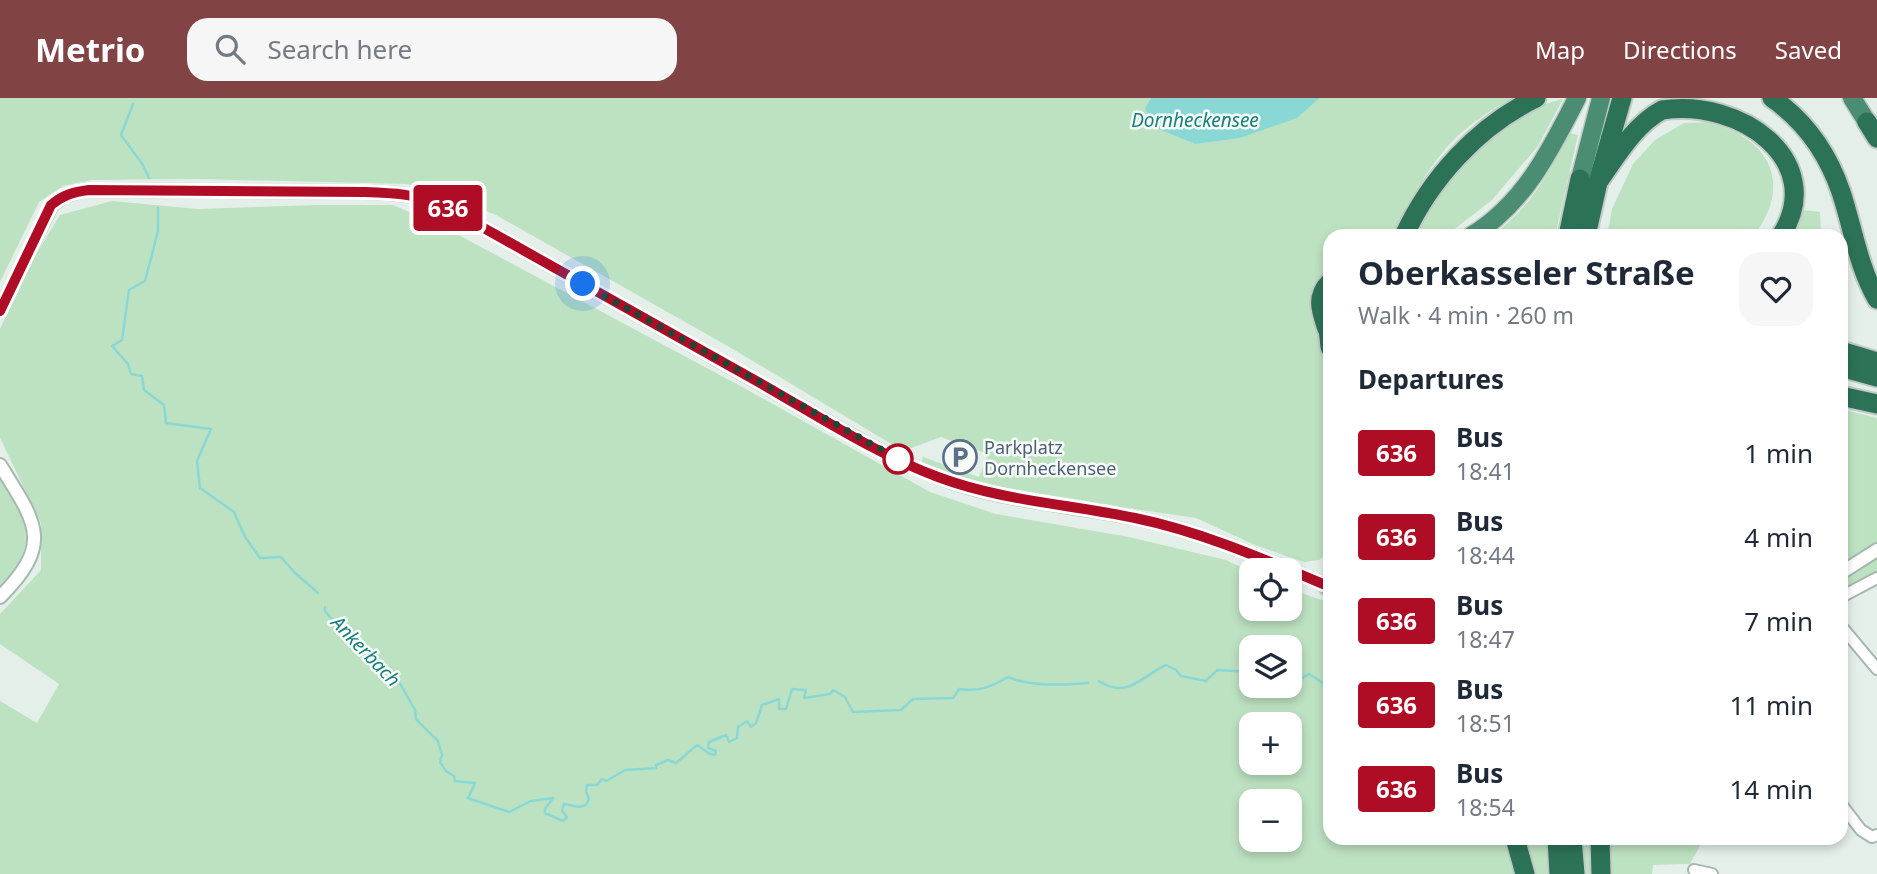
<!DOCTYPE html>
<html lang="en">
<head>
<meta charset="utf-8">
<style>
  :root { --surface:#fff; --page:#f6f6f7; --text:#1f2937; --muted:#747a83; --accent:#824345 }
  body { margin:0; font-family:"Noto Sans",sans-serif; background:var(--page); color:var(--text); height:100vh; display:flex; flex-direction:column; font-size:26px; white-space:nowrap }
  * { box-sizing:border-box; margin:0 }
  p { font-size:23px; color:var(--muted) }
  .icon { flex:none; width:38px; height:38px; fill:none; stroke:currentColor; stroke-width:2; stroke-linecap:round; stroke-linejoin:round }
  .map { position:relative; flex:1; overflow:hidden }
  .drawer { position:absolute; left:1323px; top:131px; width:525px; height:616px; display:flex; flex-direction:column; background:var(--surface); border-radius:21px; box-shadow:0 4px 10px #0003 }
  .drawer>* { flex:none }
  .badge { padding:0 14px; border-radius:5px; font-size:24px; line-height:46px }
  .fabs { position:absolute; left:1239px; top:460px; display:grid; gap:14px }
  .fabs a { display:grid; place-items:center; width:63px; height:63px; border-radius:14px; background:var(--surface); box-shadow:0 4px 10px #0003; font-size:35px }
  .you { position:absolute; width:35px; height:35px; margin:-18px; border:5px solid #fff; border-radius:50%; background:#1a73e8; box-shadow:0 0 0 10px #1a73e833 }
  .map>.badge { position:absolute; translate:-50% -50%; box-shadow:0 0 0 4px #fff }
  h2 { padding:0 35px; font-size:26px; line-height:63px }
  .round { display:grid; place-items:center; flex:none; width:74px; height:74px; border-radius:21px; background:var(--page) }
  .overview { display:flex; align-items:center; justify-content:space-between; height:119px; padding:0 35px }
  h1 { font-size:33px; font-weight:700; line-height:52px }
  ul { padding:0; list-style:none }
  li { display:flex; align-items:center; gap:21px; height:84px; padding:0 35px }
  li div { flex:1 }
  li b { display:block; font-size:26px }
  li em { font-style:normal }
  li .badge { min-width:77px; font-weight:700; text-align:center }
  header { display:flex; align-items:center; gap:42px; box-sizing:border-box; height:98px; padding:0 35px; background:var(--accent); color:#fff }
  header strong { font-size:33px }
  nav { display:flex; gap:38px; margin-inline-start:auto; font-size:24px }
  .search { width:490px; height:63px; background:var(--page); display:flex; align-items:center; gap:18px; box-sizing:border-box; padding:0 24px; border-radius:21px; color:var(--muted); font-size:26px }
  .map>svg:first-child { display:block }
  .green { fill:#bde2c1; fill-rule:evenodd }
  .water { fill:#8ad8d6 }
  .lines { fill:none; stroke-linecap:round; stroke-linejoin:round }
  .stream { stroke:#8ad8d6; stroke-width:2.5 }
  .minor-casing { stroke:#a7b8af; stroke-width:14 }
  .tertiary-casing { stroke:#a7b8af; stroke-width:16 }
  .trunk-casing { stroke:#c1cac6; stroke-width:21 }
  .motorway-casing { stroke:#c1cac6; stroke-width:23 }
  .minor { stroke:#fff; stroke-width:10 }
  .tertiary { stroke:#fff; stroke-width:12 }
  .trunk { stroke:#4a8d72; stroke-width:18 }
  .motorway { stroke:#2c7257; stroke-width:19 }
  .line-casing { stroke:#fff; stroke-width:16 }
  .line { stroke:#af0d25; stroke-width:10 }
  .walk { stroke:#224335; stroke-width:7; stroke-dasharray:0 12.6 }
  .stop-dot { fill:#fff; stroke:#af0d25; stroke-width:3.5 }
  .labels { text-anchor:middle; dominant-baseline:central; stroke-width:5; stroke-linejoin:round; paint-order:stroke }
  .service-label { font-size:18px; fill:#4e5e75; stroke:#f7fbf8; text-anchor:start }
  .water-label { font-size:19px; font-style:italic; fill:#177f7e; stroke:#f7fbf8 }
</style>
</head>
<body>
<header>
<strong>Metrio</strong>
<div class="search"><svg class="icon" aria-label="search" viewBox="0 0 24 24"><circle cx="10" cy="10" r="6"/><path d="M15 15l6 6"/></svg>Search here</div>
<nav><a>Map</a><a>Directions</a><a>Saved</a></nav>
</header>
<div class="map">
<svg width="1877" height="776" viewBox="0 0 1877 776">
  <rect width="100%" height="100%" fill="#e5efe9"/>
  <!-- green -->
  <g class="green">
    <path d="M 0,0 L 1151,0 L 1146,11 L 1195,46 L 1297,20 L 1320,0 L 1512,0 C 1489,13 1460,32 1443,54 C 1422,79 1407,110 1391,138 L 1330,138 L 1330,168 L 1313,187 L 1330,309 L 1330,454 L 1319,462 L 1304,464 L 1255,447 L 1196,420 L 1038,397 L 975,384 L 922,364 L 923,359 L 979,379 L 988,356 L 941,339 L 903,353 L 731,250 L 496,117 L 449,98 L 407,86 L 196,81 L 91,82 L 63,88 L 39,104 L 0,184 Z"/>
    <path d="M 1563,1 L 1538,48 L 1492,102 L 1452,133 L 1439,138 L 1414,138 C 1450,72 1486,19 1563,1 Z"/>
    <path d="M 1711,24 C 1723,29 1737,34 1747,41 C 1783,67 1779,107 1753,138 L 1607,138 L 1612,111 L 1633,66 L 1655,42 L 1684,25 Z"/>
    <path d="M 1569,35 L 1578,37 L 1555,138 L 1492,138 C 1531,109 1548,77 1569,35 Z"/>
    <path d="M 112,103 L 198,111 L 317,107 L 393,107 L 440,127 L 744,290 L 930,394 L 996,416 L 1129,439 L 1226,462 L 1251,474 L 1251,511 L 1290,511 L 1290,491 L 1330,505 L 1330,740 L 1704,740 L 1690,766 L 1653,767 L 1652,776 L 0,776 L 0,603 L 37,625 L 59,586 L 0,546 L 0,516 L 41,472 L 41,425 L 0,340 L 0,231 L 29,168 L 60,117 ZM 1251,550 L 1290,550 L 1290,588 L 1251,588 ZM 1251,626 L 1290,626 L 1290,665 L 1251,665 ZM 1251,704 L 1290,704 L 1290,742 L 1251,742 Z"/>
    <polygon points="1804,112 1820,114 1821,138 1795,138"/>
    <polygon points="1841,311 1877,320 1877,445 1841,469"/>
    <path d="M 0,379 C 28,425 40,445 0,490 Z"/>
    <polygon points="1877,460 1877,476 1841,494 1841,481"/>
  </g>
  <!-- water -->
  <polygon class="water" points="1151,0 1320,0 1297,20 1240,40 1195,46 1154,29 1145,10"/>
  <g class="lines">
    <!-- stream -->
    <g class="stream">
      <polyline points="133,6 121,37 143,67 149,80"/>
      <polyline points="158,110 158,133 145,183 129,192 122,242 112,248 128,266 131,276 142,278 144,292 164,307 166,325 211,331 197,363 200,390 234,414 245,439 260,460 281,459 294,474 318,495"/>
      <path d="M 325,509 L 325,513 L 347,539 L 363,548 L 398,582 L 415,612 L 416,621 L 438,643 L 442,657 L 440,664 L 446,673 L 454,678 L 455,683 L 475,685 L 468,700 L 509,714 L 531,703 L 553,700 L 545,711 L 545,715 L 563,723 L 567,719 L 562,713 L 564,706 L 579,709 L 586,707 L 589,701 L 586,693 L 587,687 L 597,687 L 602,681 L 606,683 L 625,672 L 656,670 L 656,667 L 668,662 L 676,665 L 697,647 L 710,656 L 715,657 L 716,653 L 708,650 L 709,644 L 726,637 L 729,644 L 737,640 L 738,629 L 747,623 L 751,629 L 756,625 L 762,607 L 779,601 L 779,611 L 786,611 L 792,591 L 806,592 L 804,600 L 830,596 L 833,592 L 845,599 L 853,614 L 901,612 L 913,601 L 953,600 L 959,591 C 979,594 991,589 1008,579 C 1031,589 1063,587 1088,585"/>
      <path d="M 1099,583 C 1127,602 1142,578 1166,567 L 1176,572 L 1181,578 L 1206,583 L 1217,572 L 1251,574"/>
      <polyline points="1290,587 1309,576 1326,587 1330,586"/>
      <polyline points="1267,588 1278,595 1289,588"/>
    </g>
    <!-- minor casing -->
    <g class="minor-casing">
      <g id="minor">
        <polyline points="1841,499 1877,480"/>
        <polyline points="1841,528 1877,571"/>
        <polyline points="1841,706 1861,732 1872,739 1877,737"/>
        <polyline points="1694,772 1712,776"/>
      </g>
    </g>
    <!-- tertiary casing -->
    <g class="tertiary-casing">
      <g id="tertiary">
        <path d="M 0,213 L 51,108 C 63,97 73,94 89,92 L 365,94 C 392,95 415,96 441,106 C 546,165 651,224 756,283 C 815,316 875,355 938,379 C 1002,404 1069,406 1135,420 C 1203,434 1266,462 1330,489"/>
        <path d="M 0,367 C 36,425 54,445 0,499"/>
        <polyline points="1841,475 1877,452"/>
      </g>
    </g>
    <!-- trunk casing -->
    <g class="trunk-casing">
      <g id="trunk">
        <polyline points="1852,0 1867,24"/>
        <polyline points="1580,81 1601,0"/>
        <path d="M 1471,138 C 1524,106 1550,53 1577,0"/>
      </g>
    </g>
    <!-- motorway casing -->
    <g class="motorway-casing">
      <g id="motorway">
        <path d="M 1772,0 C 1805,23 1828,56 1841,94 C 1853,130 1858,168 1877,201"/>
        <polyline points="1867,24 1877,40"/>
        <path d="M 1598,84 C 1616,59 1634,27 1662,12 C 1741,0 1828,63 1781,138"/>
        <path d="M 1404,138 C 1430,81 1478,28 1536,0"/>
        <polyline points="1568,138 1580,81"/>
        <polyline points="1586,138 1598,84 1622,0"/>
        <polyline points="1327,219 1330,249"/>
        <path d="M 1327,231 C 1321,213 1315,199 1330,184"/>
        <polyline points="1841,253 1877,264"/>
        <polyline points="1841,269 1877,279"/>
        <polyline points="1841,298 1877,306"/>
        <polyline points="1329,488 1330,485"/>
        <polyline points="1515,740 1525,776"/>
        <polyline points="1557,740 1559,776"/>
        <polyline points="1572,740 1575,776"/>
        <polyline points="1600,740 1601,776"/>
      </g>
    </g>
    <!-- minor -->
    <use href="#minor" class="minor"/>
    <!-- tertiary -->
    <use href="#tertiary" class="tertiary"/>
    <!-- trunk -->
    <use href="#trunk" class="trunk"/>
    <!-- motorway -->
    <use href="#motorway" class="motorway"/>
  </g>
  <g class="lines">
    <!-- line casing -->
    <g class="line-casing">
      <path id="line" d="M 0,213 L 51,107 C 63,97 73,94 89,92 L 365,94 C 392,95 416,96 441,106 C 548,166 654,226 760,285 C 818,318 876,356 938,379 C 1002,403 1069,406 1135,420 C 1203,434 1266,462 1330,489"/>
    </g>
    <!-- line -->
    <use href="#line" class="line"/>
    <!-- walk -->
    <polyline class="walk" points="583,186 902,363 898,361"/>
  </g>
  <!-- icons -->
  <defs>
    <g id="parking-ring" transform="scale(1.75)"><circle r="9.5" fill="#f7fbf8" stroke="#5c6f8a" stroke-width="1.5"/><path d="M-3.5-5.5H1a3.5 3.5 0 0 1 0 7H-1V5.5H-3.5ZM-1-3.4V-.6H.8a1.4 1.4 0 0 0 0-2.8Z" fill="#5c6f8a"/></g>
  </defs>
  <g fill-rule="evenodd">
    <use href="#parking-ring" x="960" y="359"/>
  </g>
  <!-- markers -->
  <circle class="stop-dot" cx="898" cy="361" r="14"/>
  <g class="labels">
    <!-- service labels -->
    <g class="service-label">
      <text x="984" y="349">Parkplatz<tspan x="984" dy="21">Dornheckensee</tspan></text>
    </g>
    <!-- water labels -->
    <g class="water-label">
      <text x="1195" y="22">Dornheckensee</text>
      <text transform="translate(366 553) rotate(46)">Ankerbach</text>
    </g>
  </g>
</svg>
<div class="fabs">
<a><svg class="icon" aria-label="locate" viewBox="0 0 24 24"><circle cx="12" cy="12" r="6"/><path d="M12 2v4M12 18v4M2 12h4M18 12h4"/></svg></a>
<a><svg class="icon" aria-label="layers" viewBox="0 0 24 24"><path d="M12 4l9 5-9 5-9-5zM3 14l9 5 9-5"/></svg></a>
<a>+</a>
<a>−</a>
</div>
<div class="you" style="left:583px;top:186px"></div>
<b class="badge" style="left:448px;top:110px;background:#af0d25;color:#fff">636</b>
<section class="drawer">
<div class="overview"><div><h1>Oberkasseler Straße</h1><p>Walk · 4 min · 260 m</p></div><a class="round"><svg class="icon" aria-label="heart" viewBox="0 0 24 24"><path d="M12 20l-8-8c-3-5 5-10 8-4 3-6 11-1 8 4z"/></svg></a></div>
<h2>Departures</h2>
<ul>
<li><span class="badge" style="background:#af0d25;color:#fff">636</span><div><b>Bus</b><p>18:41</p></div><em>1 min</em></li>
<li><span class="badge" style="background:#af0d25;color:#fff">636</span><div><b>Bus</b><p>18:44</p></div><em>4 min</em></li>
<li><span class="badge" style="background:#af0d25;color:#fff">636</span><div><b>Bus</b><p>18:47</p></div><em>7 min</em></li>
<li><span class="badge" style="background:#af0d25;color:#fff">636</span><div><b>Bus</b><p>18:51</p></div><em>11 min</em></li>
<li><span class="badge" style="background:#af0d25;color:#fff">636</span><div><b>Bus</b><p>18:54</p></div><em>14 min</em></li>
</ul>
</section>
</div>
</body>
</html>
